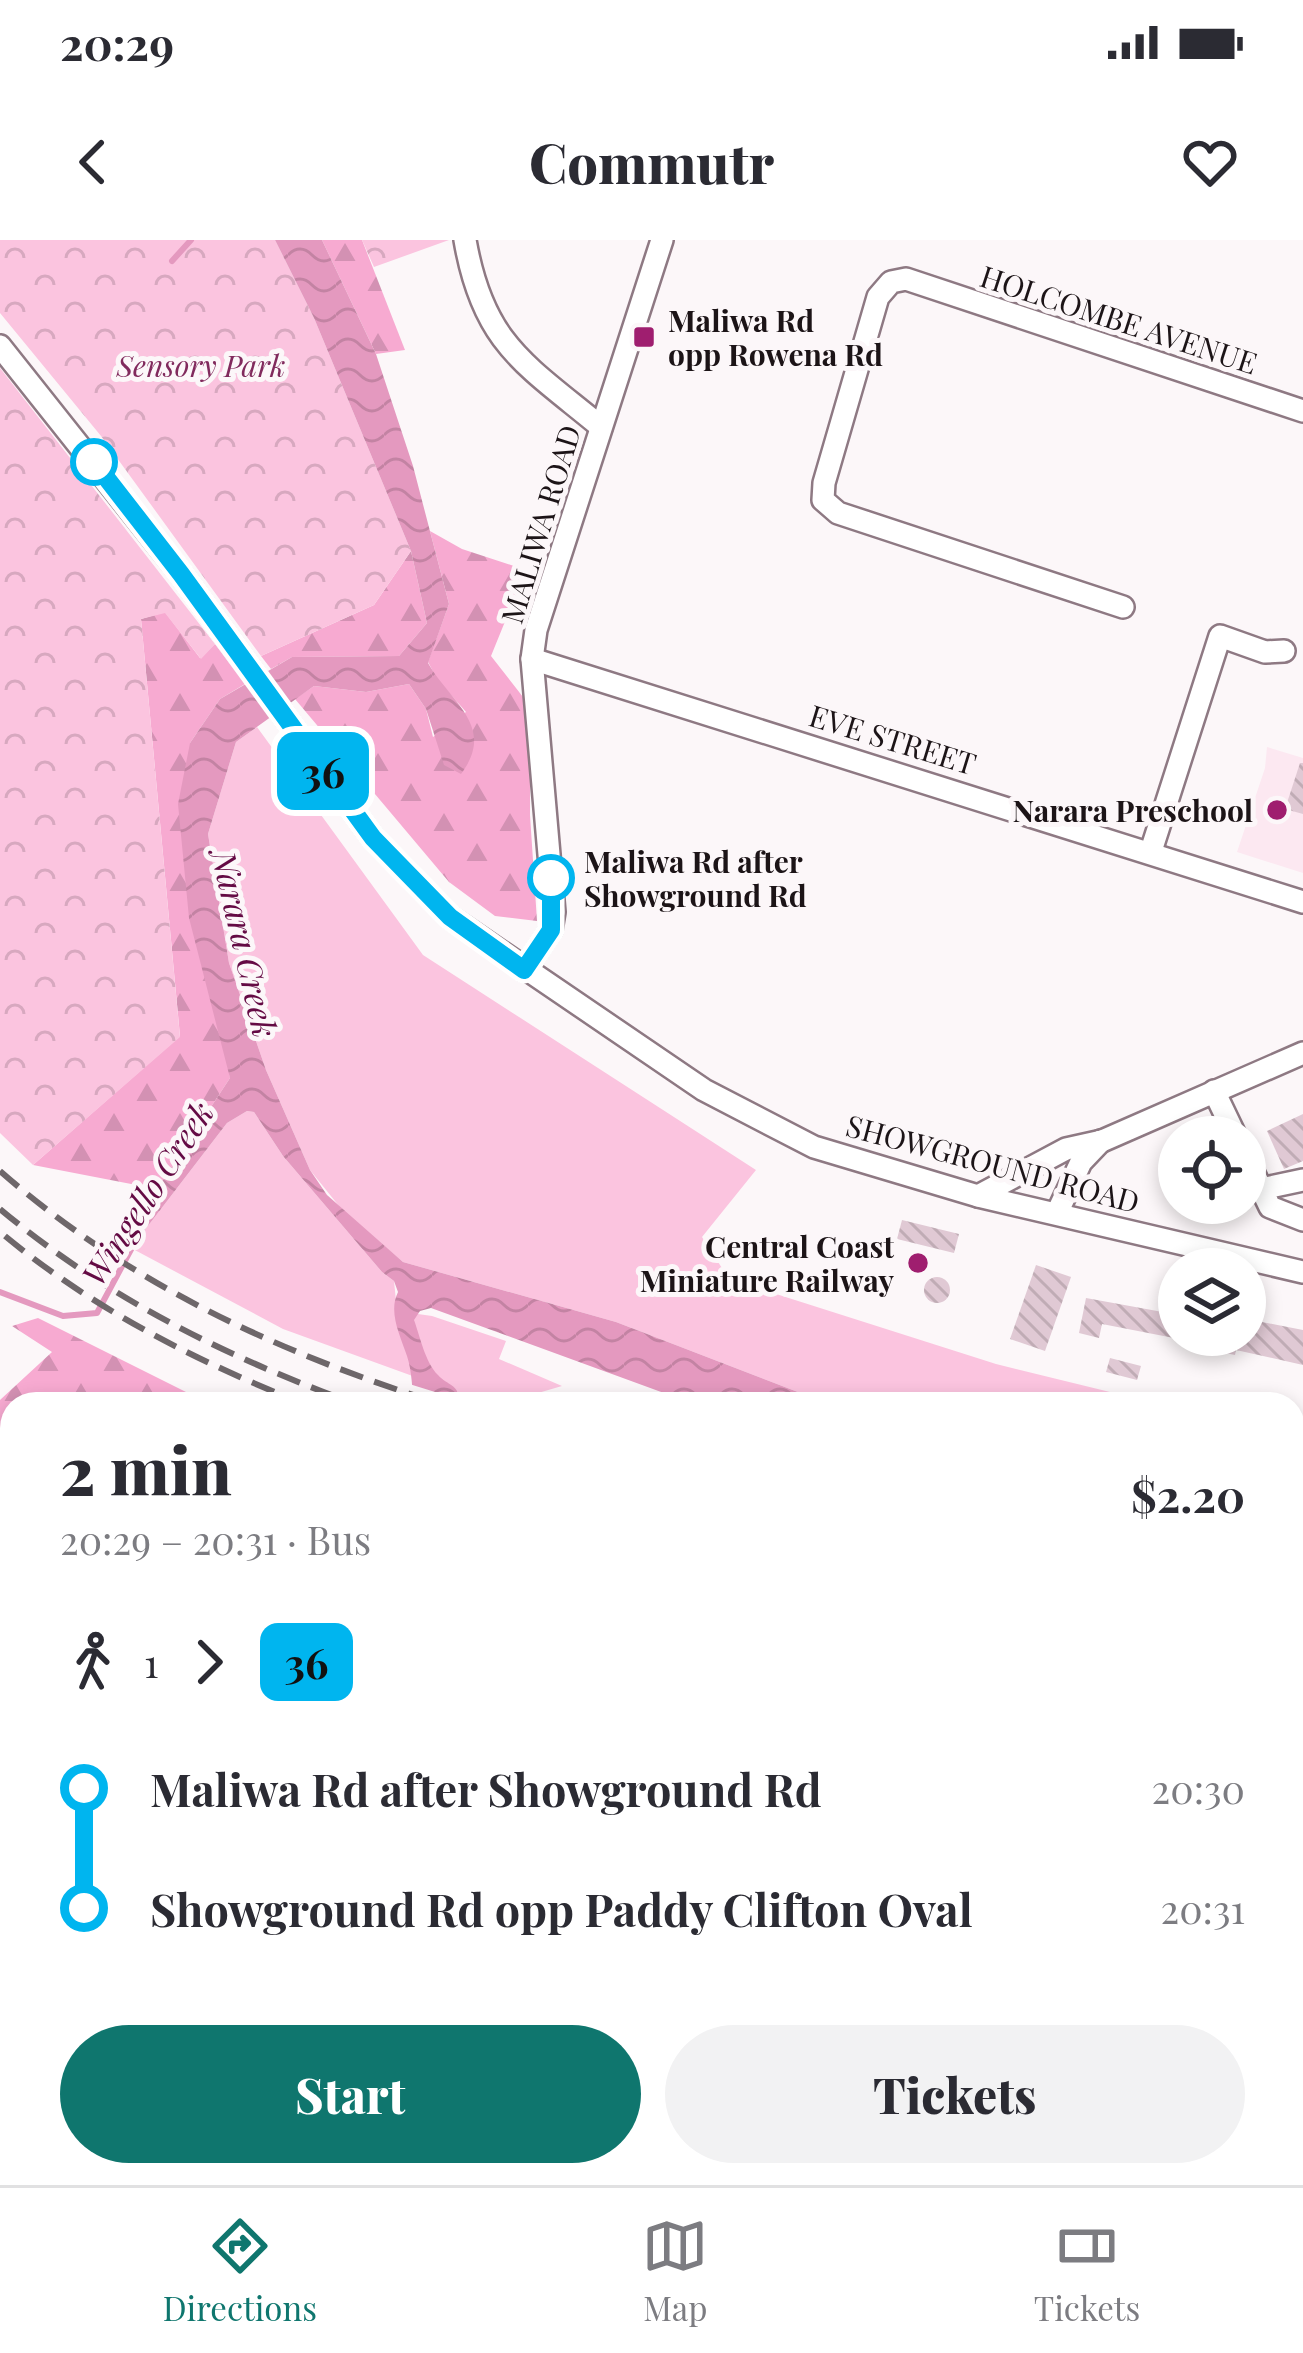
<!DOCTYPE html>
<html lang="en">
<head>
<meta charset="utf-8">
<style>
  :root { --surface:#fff; --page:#f2f2f3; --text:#2b2b33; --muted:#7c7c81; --line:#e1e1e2; --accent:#0f766e }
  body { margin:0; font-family:"Playfair Display",serif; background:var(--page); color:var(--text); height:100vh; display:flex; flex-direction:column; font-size:45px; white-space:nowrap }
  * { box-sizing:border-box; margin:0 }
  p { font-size:39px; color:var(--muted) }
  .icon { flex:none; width:66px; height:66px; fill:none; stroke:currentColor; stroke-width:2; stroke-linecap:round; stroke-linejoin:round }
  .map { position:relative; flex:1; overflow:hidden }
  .side { position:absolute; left:0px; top:1152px; width:1305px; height:795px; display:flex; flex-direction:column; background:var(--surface); border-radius:36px 36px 0 0; box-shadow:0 6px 18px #0003 }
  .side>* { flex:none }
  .badge { padding:0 24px; border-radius:18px; font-size:42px; line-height:78px }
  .fabs { position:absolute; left:1158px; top:876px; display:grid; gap:24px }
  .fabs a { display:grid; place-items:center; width:108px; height:108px; border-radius:50%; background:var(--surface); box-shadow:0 6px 18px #0003; font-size:60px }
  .map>.badge { position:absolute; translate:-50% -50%; box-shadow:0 0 0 6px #fff }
  .legs { display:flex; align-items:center; gap:18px; height:132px; padding:0 60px; font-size:39px }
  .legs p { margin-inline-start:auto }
  .head { display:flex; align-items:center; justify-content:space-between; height:204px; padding:0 60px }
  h1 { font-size:66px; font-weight:800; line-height:90px }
  .action { display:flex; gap:24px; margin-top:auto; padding:24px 60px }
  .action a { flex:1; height:138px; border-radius:72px; background:var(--accent); color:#fff; font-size:48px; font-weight:800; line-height:138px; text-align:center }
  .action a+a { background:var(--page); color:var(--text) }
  ul { padding:0 60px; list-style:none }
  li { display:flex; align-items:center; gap:42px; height:120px; font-size:45px }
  li i { display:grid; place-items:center; width:18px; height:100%; margin:0 15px; background:currentColor }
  li i::after { content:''; width:30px; height:30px; margin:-15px; border:9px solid; border-radius:50%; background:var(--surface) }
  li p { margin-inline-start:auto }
  li:first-child i { background:linear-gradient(#0000 50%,currentColor 0) }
  li:last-child i { background:linear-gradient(currentColor 50%,#0000 0) }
  .status { display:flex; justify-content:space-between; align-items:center; height:84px; padding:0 60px; background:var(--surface); direction:ltr }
  .status svg { height:33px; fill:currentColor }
  header { display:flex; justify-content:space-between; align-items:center; height:156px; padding:0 60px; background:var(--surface); font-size:54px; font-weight:800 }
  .menu { display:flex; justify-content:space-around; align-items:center; height:168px; border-top:3px solid var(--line); background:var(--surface); font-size:33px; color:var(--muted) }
  .menu a { display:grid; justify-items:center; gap:6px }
  .menu .on { color:var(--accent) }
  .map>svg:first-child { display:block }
  .built { fill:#fce8f1 }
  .grass { fill:#fbc4df }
  .forest { fill:url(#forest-firs) }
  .park { fill:url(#park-crowns) }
  .water { fill:url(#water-waves) }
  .pier { fill:#fcf7f9 }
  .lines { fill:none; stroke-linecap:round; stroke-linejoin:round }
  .stream { stroke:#e499bf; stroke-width:6 }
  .building { fill:url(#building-back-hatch) }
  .minor-casing { stroke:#8e7983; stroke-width:26 }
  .major-casing { stroke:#d6d5d5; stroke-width:32 }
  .minor { stroke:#fff; stroke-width:21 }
  .major { stroke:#d9a2c0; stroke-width:27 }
  .rail { stroke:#6e676a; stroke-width:6; stroke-dasharray:24 12; stroke-linecap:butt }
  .line-1-casing { stroke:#fff; stroke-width:27 }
  .line-1 { stroke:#00b5ef; stroke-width:18 }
  .poi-dot { fill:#9f1e6f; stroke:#fcf7f9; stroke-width:4.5 }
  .stop-1-dot { fill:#fff; stroke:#00b5ef; stroke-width:6 }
  .labels { text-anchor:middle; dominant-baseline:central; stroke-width:10; stroke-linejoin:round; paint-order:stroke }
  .street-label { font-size:30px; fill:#1c1417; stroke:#fcf7f9 }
  .poi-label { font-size:30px; font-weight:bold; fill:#1c1417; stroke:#fcf7f9; text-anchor:end }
  .park-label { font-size:30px; font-style:italic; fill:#812a5d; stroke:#fcf7f9 }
  .stop-label { font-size:30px; font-weight:bold; fill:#1c1417; stroke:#fcf7f9; text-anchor:start }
  .water-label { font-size:33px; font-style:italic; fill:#640a44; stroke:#fcf7f9 }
</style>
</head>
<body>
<div class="status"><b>20:29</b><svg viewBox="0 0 49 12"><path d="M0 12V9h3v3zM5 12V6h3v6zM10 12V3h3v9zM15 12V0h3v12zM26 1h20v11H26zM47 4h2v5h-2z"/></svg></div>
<header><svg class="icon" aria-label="back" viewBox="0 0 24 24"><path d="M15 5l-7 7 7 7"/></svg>Commutr<svg class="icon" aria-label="heart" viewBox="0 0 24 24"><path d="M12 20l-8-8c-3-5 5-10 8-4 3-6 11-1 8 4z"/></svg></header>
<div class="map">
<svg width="1303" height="1945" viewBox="0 0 1303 1945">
  <defs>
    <pattern id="forest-firs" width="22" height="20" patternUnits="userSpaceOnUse" patternTransform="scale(3)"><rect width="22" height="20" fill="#f7aad1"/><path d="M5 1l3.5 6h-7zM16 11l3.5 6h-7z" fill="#d391b3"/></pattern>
    <pattern id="park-crowns" width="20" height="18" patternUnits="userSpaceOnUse" patternTransform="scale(3)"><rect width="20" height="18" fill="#fbc4df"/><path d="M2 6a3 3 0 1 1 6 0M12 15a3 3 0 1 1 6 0" fill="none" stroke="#d7a8bf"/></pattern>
    <pattern id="water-waves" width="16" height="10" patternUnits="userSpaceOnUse" patternTransform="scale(3)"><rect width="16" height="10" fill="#e499bf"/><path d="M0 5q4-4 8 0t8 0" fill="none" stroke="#c383a3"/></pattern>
    <pattern id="building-back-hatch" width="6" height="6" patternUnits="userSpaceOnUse" patternTransform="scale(3)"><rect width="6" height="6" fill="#e0c9d4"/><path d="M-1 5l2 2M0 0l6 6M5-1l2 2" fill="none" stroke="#c0acb5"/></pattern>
  </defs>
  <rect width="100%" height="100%" fill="#fcf7f9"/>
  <!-- built -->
  <g class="built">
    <polygon points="1267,507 1303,518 1303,633 1237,612 1265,528"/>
    <polygon points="0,1276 12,1277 12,1422 0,1426"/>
    <polygon points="1293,1630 1303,1638 1303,1945 852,1945 822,1935 1293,1935"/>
  </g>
  <!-- grass -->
  <g class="grass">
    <polygon points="257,487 423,715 756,930 702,997 729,1039 996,1124 1159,1164 829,1164 616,1082 403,1022 343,971 310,930 266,830 229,723 208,594 236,502"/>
    <polygon points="247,871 254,872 283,916 382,1032 394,1041 397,1071 432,1076 506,1101 499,1119 562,1146 514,1160 476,1159 283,1089 131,1008 227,883"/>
  </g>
  <!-- forest -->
  <g class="forest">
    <polygon points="322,0 362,0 405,110 376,114"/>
    <polygon points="430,291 462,309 526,330 491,416 530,466 530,575 537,681 495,676 449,642 295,459 314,446 366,452 409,444 426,469 433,497 466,472 437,439 428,422 449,364"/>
    <polygon points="411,311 427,383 399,416 292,417 271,429 261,416 374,365"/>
    <polygon points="165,372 200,418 215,404 245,444 220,459 190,503 230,838 157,949 33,925 180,796 141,379"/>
    <polygon points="38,1078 210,1164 12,1164 12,1251 0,1249 0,1160 52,1112 12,1086"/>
    <polygon points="1303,1292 1303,1366 1293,1361 1293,1296"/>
    <polygon points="1293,1493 1303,1496 1303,1638 1293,1630"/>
  </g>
  <!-- park -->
  <g class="park">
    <polygon points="0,0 275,0 314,78 411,311 374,365 261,416 101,196 0,73"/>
    <polygon points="362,0 449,0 374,27"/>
    <polygon points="0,128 215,404 201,419 165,373 141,379 180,797 33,925 0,893"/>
  </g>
  <!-- water -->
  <path class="water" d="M 275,0 L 322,0 L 376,114 L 413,226 L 449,364 L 428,423 C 450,462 497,486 461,534 L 444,525 L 426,469 L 409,444 L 366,452 L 314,446 L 236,502 L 208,594 L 229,723 L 266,830 L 310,930 L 327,955 L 403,1022 L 616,1082 L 829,1164 L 694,1164 L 431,1068 L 420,1071 L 414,1080 C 420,1096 425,1122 438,1135 C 449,1147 461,1144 458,1164 L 414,1164 C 412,1149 412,1131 407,1116 C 400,1095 388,1072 398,1052 L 394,1041 L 382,1032 L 283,916 L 254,872 L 247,871 L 227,883 L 131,1008 L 157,949 L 230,838 L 189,678 L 178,564 L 190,503 L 220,459 L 292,417 L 399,416 L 427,383 L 411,311 L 314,78 Z"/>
  <!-- pier -->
  <polygon class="pier" points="406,1143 461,1160 459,1164 408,1161"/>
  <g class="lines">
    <!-- stream -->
    <g class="stream">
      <polyline points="172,21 191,0"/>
      <polyline points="0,1052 63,1076 97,1073 135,1002"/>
      <polyline points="0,1667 12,1646"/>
    </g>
  </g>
  <!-- building -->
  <g class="building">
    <polygon points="1300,523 1303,523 1303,574 1285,569"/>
    <polygon points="1303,874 1303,921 1284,929 1267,891"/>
    <polygon points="902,980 959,994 954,1013 897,999"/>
    <polygon points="1036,1025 1071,1037 1045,1111 1010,1099"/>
    <circle cx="937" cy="1050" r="13"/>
    <polygon points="1086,1058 1179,1075 1179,1099 1102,1084 1099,1098 1079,1093"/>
    <polygon points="1252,1080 1303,1090 1303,1125 1236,1110 1235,1115 1211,1110 1214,1095 1249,1095"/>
    <polygon points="1110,1118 1141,1126 1137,1140 1106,1132"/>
  </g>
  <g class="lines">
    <!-- minor casing -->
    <g class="minor-casing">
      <g id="minor">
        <path d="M 465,0 C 483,104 525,124 601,187"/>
        <polyline points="0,106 181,334 373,598 450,677 704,850 814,907 978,956 1303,1032"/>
        <polyline points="1123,367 838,273 823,260 824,243 878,57 891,42 906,39 1303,171"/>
        <polyline points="532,419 1303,662"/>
        <polyline points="1151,611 1220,396 1265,412 1284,411"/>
        <polyline points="524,730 551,690 554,672 532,419 536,390 662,0"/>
        <polyline points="1214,851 1236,897"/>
        <polyline points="1245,915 1270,967 1303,980"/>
        <polyline points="1261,949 1303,940"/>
        <polyline points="978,956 1066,909 1102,901 1303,813"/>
        <polyline points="1057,973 1081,922 1101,901"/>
        <polyline points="0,1318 12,1323"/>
        <polyline points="5,1402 12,1376"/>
        <polyline points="0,1452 12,1448"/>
        <polyline points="1293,1886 1303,1884"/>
        <polyline points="216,1935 222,1945"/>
        <polyline points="41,1945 59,1935"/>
        <polyline points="1286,1945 1287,1935"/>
      </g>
    </g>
    <!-- major casing -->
    <g class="major-casing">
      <g id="major">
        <polyline points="0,1466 12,1482"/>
        <polyline points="0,1535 12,1518"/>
        <polyline points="0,1555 12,1563"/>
        <polyline points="578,1935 609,1945"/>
        <polyline points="681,1935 712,1945"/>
      </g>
    </g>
    <!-- minor -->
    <use href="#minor" class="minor"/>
    <!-- major -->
    <use href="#major" class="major"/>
    <!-- rail -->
    <g class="rail">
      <path d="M 0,931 C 129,1044 279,1113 441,1164"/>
      <path d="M 0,969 C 105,1057 228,1118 356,1164"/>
      <path d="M 5,996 C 95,1070 196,1121 304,1164"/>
      <polyline points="1293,1457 1303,1461"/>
    </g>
  </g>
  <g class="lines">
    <!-- line-1 casing -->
    <g class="line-1-casing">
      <polyline id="line-1" points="94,222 181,334 373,598 450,677 524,730 551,690 551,638"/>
    </g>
    <!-- line-1 -->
    <use href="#line-1" class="line-1"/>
  </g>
  <!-- markers -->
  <g class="poi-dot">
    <rect x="632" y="85" width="24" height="24" rx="6"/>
    <circle cx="1277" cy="570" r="12"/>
    <circle cx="918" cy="1023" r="12"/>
  </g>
  <g class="stop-1-dot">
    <circle cx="94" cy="222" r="21"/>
    <circle cx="551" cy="638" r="21"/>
  </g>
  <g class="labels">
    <!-- street labels -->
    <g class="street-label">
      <text transform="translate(1119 79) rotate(18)">HOLCOMBE AVENUE</text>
      <text transform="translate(540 284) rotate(-73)">MALIWA ROAD</text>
      <text transform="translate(893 499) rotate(17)">EVE STREET</text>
      <text transform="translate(993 923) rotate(15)">SHOWGROUND ROAD</text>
    </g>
    <!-- poi labels -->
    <g class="poi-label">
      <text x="668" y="80" text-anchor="start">Maliwa Rd<tspan x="668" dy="34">opp Rowena Rd</tspan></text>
      <text x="1253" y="570">Narara Preschool</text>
      <text x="894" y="1006">Central Coast<tspan x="894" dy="34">Miniature Railway</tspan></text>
    </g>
    <!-- park labels -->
    <g class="park-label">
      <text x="201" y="125">Sensory Park</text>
    </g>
    <!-- stop labels -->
    <g class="stop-label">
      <text x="584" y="621">Maliwa Rd after<tspan x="584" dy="34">Showground Rd</tspan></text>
    </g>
    <!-- water labels -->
    <g class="water-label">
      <text transform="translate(246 703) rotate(77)">Narara Creek</text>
      <text transform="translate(146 953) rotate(-57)">Wingello Creek</text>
    </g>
  </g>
</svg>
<div class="fabs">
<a><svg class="icon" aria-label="locate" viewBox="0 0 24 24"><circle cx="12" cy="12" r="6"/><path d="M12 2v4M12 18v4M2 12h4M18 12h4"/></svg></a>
<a><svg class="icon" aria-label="layers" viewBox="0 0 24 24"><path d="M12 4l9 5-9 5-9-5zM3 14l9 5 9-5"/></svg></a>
</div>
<b class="badge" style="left:323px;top:531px;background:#00b5ef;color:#111">36</b>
<section class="side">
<div class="head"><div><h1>2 min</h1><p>20:29 – 20:31 · Bus</p></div><b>$2.20</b></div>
<div class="legs"><svg class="icon" aria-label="walk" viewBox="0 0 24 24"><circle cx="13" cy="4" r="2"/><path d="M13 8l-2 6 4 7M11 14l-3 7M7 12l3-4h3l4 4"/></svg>1<svg class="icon" aria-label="forward" viewBox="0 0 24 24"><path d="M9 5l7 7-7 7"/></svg><b class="badge" style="background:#00b5ef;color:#111">36</b></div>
<ul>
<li><i style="color:#00b5ef"></i><b>Maliwa Rd after Showground Rd</b><p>20:30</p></li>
<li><i style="color:#00b5ef"></i><b>Showground Rd opp Paddy Clifton Oval</b><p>20:31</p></li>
</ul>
<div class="action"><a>Start</a><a>Tickets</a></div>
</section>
</div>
<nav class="menu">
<a class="on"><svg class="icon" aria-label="directions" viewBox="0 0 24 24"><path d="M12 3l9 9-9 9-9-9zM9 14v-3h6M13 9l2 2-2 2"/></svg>Directions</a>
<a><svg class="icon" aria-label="map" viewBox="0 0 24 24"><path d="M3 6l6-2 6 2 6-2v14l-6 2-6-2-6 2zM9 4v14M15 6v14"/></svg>Map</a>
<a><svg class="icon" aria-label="tickets" viewBox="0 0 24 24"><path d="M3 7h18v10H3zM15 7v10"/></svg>Tickets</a>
</nav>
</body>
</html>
